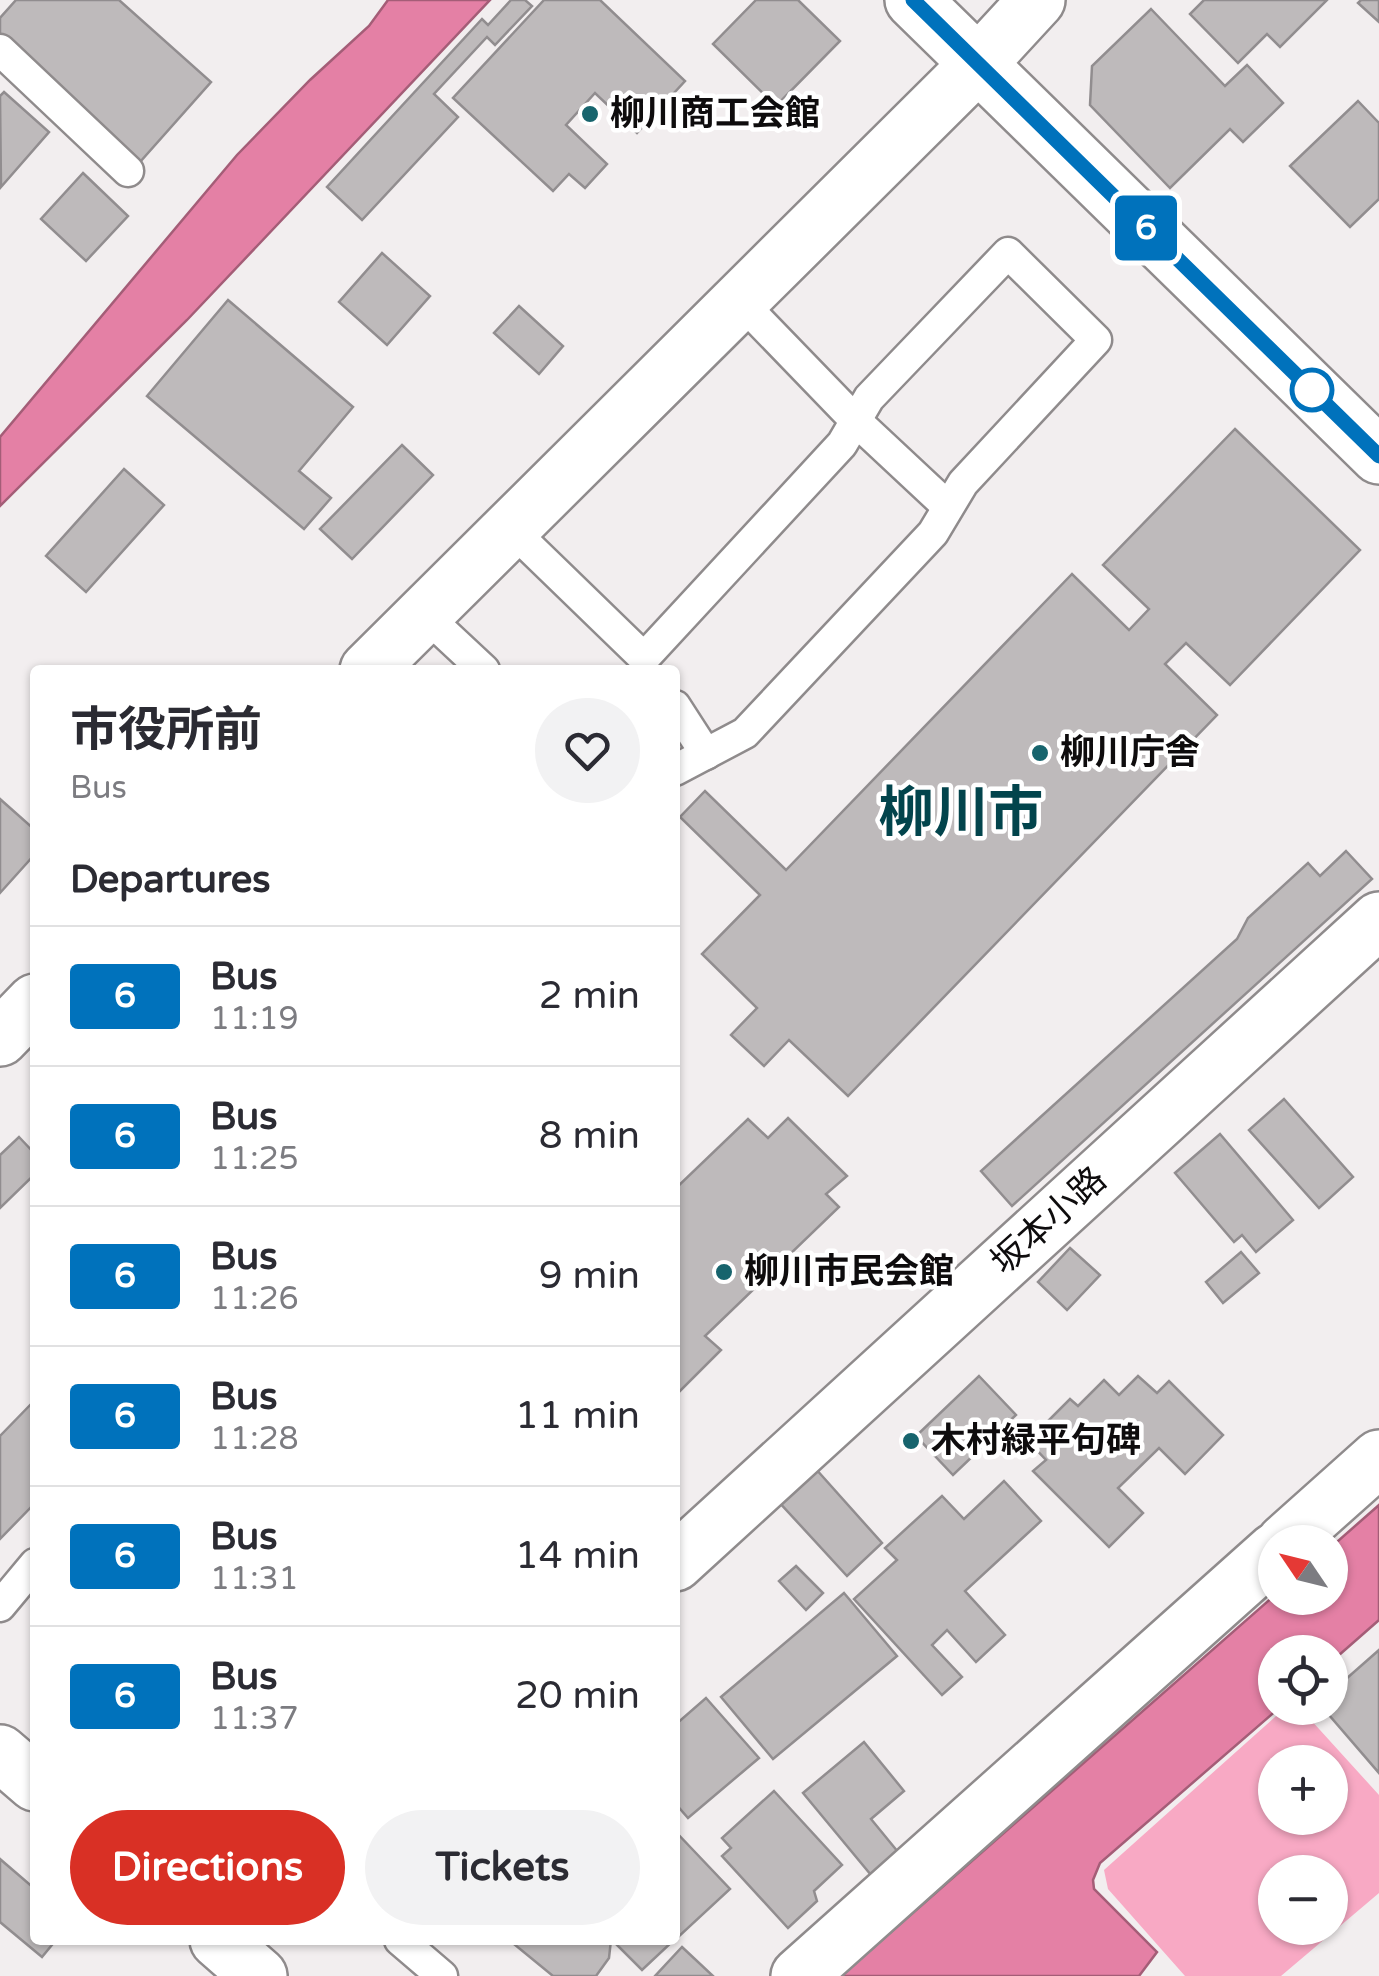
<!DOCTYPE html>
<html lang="en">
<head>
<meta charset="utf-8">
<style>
  :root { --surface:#fff; --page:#f2f2f3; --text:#2b2b33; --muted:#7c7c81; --line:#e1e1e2; --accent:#d93025 }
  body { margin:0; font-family:"Varela Round","Noto Sans JP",sans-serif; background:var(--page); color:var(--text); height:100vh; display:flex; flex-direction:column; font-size:38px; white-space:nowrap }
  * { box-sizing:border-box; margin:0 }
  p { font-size:32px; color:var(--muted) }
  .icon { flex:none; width:55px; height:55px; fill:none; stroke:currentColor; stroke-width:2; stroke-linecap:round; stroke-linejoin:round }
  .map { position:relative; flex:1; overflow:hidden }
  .details { position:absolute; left:30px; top:665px; width:650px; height:1280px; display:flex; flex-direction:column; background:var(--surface); border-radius:10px; box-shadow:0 2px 8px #0004 }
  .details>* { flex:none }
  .badge { padding:0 20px; border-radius:8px; font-size:35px; line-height:65px }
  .needle { width:65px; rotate:305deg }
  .buttons { position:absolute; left:1258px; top:1525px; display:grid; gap:20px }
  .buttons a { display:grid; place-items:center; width:90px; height:90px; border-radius:50%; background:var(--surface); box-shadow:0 2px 8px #0004; font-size:50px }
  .map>.badge { position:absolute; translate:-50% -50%; box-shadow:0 0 0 5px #fff }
  h2 { padding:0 40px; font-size:38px; line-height:90px }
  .round { display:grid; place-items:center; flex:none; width:105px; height:105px; border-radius:52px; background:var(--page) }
  .summary { display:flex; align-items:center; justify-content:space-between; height:170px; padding:0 40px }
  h1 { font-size:48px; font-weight:700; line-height:75px }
  .button { display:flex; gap:20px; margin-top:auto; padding:20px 40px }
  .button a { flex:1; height:115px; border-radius:60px; background:var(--accent); color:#fff; font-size:40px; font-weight:700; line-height:115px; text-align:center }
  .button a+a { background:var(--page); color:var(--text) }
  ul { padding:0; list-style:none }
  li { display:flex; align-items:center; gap:30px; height:140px; padding:0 40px; border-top:2px solid var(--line) }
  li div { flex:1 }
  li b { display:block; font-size:38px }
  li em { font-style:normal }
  li .badge { min-width:110px; font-weight:700; text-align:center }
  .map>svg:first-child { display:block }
  .green { fill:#f8a9c4; fill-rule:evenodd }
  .water { fill:#e480a5; stroke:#a45d77; stroke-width:2.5 }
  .building { fill:#bebabb; stroke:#918d8f; stroke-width:2.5 }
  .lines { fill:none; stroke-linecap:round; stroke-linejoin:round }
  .lane-casing { stroke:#8f8b8c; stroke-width:35 }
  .street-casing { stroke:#8f8b8c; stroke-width:60 }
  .secondary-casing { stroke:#8f8b8c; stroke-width:60 }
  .lane { stroke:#fff; stroke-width:30 }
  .street { stroke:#fff; stroke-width:55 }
  .secondary { stroke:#fff; stroke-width:55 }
  .line-casing { stroke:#fff; stroke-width:22 }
  .line { stroke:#0072bc; stroke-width:15 }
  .poi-dot { fill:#17646d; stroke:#fff; stroke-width:4 }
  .stop-dot { fill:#fff; stroke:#0072bc; stroke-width:5 }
  .labels { text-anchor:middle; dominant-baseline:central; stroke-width:9; stroke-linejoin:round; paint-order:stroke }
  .poi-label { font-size:35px; font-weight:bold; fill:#0e0c0d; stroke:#fff; text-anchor:start }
  .street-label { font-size:35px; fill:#0e0c0d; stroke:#fff }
  .town-label { font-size:55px; font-weight:bold; fill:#02444c; stroke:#fff }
</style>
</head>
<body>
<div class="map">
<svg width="1379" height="1976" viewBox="0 0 1379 1976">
  <rect width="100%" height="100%" fill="#f2eeef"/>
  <!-- green -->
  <path class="green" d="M 1285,1708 L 1300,1708 L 1379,1795 L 1379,1893 L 1281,1976 L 1185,1976 L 1108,1889 L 1104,1870 ZM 1275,1762 L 1330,1762 L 1330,1818 L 1275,1818 ZM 1275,1872 L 1330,1872 L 1330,1928 L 1275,1928 Z"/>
  <!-- water -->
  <g class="water">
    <polygon points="388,0 490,0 187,320 0,506 0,437 237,155 310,80 369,26"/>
    <polygon points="1379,1505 1379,1620 1330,1663 1330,1652 1275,1652 1275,1708 1279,1708 1100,1863 1093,1880 1094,1889 1157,1952 1139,1976 841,1976 1275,1595 1330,1598 1330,1548"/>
  </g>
  <!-- building -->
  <g class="building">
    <polygon points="16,0 119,0 211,82 140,162 0,37 0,18"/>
    <polygon points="511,0 525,0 532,6 495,45 487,37 434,94 458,117 362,220 327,187 482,19 488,25"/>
    <polygon points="544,0 600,0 685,81 637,133 595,93 566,125 607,164 585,188 569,174 553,191 453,98"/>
    <polygon points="756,0 798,0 840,41 776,106 713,44"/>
    <polygon points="1204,0 1327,0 1280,47 1267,34 1238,63 1190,14"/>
    <polygon points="1361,0 1379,0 1379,22 1358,3"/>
    <polygon points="1151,9 1225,86 1247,65 1283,103 1243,142 1230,129 1170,188 1090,105 1092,66"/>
    <polygon points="4,92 49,132 1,187 0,96"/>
    <polygon points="1358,101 1379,123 1379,199 1350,227 1290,166"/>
    <polygon points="83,173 128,216 86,261 41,219"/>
    <polygon points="382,253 430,296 387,345 339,302"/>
    <polygon points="228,300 353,407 299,471 331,498 304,529 147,396"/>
    <polygon points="519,306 563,346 539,374 494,333"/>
    <polygon points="1235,429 1360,550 1230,685 1186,643 1165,664 1217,715 848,1096 789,1040 764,1066 731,1035 757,1008 702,954 760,895 680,817 705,791 786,870 1072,574 1129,630 1149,609 1103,565"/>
    <polygon points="402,445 433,475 352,559 320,529"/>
    <polygon points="124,469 164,505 86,592 46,556"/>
    <polygon points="0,799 35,830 35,854 0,893"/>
    <polygon points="1346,851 1372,879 1012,1206 981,1171 1237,939 1248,918 1308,863 1320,876"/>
    <polygon points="1284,1099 1353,1177 1319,1208 1249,1130"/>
    <polygon points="788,1118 847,1176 826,1194 839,1207 705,1336 721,1350 675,1396 675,1189 748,1119 768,1138"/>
    <polygon points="1220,1134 1293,1220 1256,1252 1242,1235 1234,1242 1175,1173"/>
    <polygon points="19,1137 35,1154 35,1174 0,1208 0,1155"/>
    <polygon points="1070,1248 1100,1275 1067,1310 1038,1282"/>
    <polygon points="1241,1252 1259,1273 1223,1303 1206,1282"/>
    <polygon points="979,1376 1016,1415 953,1475 916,1436"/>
    <polygon points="1138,1376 1157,1393 1169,1381 1223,1435 1185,1474 1159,1448 1118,1488 1143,1513 1109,1547 1033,1471 1046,1460 1028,1441 1070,1399 1078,1406 1104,1380 1119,1395"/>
    <polygon points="35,1400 35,1503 0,1539 0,1436"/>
    <polygon points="815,1468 882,1543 847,1576 778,1501"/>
    <polygon points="1004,1481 1041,1521 965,1591 1005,1635 976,1662 947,1630 932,1645 962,1677 942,1695 854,1599 897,1560 885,1548 942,1496 964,1519"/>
    <polygon points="796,1566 823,1593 806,1610 779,1581"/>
    <polygon points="844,1593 897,1656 773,1759 721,1697"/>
    <polygon points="1379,1650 1379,1773 1323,1708 1330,1708 1330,1693"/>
    <polygon points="706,1698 759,1758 688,1818 675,1803 675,1725"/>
    <polygon points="864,1742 904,1791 871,1819 903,1858 876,1881 803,1793"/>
    <polygon points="774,1791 842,1865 814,1891 817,1901 788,1928 722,1856 731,1848 722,1838"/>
    <polygon points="675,1831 730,1889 675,1940"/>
    <polygon points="0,1859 35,1889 35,1940 56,1940 42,1957 0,1922"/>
    <polygon points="509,1940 611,1940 609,1958 596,1976 553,1976"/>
    <polygon points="616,1940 674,1940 642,1970 616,1944"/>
    <polygon points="682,1947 713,1976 655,1976"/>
  </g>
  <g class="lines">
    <!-- lane casing -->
    <g class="lane-casing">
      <g id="lane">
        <polyline points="0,50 128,171"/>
        <polyline points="739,300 856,421 947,506"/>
        <polyline points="510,528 644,658 842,444 869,398 1008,253 1096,340 963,483 933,533 745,733 675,770"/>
        <polyline points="424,614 484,670"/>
        <polyline points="675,706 706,754"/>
        <polyline points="0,1606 35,1564"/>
        <polyline points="400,1940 442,1976"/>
      </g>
    </g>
    <!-- street casing -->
    <g class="street-casing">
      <g id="street">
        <polyline points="1285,1542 1379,1458"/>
        <polyline points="675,1563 1379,920"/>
        <polyline points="799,1976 1275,1551"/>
      </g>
    </g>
    <!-- secondary casing -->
    <g class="secondary-casing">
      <g id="secondary">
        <polyline points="913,0 1379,456"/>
        <polyline points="368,670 979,63 1037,0"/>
        <polyline points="0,1038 35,1002"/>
        <polyline points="0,1753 35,1783"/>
        <polyline points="218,1940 259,1976"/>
      </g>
    </g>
    <!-- lane -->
    <use href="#lane" class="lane"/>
    <!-- street -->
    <use href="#street" class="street"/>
    <!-- secondary -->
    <use href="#secondary" class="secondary"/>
  </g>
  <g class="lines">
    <!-- line casing -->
    <g class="line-casing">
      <polyline id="line" points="913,0 1379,456"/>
    </g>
    <!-- line -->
    <use href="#line" class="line"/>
  </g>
  <!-- markers -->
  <g class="poi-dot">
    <circle cx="590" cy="114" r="10"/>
    <circle cx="1040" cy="753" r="10"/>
    <circle cx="724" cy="1272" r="10"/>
    <circle cx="911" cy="1441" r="10"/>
  </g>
  <circle class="stop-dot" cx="1312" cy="390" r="20"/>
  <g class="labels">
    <!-- poi labels -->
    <g class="poi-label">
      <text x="610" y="114">柳川商工会館</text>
      <text x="1060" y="753">柳川庁舎</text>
      <text x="744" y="1272">柳川市民会館</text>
      <text x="931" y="1441">木村緑平句碑</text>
    </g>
    <!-- street labels -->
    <g class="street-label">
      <text transform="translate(1049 1221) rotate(-42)">坂本小路</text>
    </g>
    <!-- town labels -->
    <g class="town-label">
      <text x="961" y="814">柳川市</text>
    </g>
  </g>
</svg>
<div class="buttons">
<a><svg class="needle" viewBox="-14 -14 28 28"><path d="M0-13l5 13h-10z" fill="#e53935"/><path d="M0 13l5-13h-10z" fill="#7c7c81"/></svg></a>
<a><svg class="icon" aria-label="locate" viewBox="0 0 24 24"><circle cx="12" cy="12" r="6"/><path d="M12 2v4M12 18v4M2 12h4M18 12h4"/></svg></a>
<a>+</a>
<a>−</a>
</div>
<b class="badge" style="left:1146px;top:228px;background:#0072bc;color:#fff">6</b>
<section class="details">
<div class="summary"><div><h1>市役所前</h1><p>Bus</p></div><a class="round"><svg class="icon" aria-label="heart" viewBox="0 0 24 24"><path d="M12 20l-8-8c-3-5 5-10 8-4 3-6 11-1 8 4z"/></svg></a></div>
<h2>Departures</h2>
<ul>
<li><span class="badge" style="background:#0072bc;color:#fff">6</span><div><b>Bus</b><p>11:19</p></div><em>2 min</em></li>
<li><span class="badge" style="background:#0072bc;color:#fff">6</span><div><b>Bus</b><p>11:25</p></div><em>8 min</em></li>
<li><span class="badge" style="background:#0072bc;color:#fff">6</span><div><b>Bus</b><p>11:26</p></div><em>9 min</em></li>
<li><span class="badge" style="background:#0072bc;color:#fff">6</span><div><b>Bus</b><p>11:28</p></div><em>11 min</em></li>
<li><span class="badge" style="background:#0072bc;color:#fff">6</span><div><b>Bus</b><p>11:31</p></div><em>14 min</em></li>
<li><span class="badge" style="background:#0072bc;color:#fff">6</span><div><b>Bus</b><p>11:37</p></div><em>20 min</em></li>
</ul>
<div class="button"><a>Directions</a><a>Tickets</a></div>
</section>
</div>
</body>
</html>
